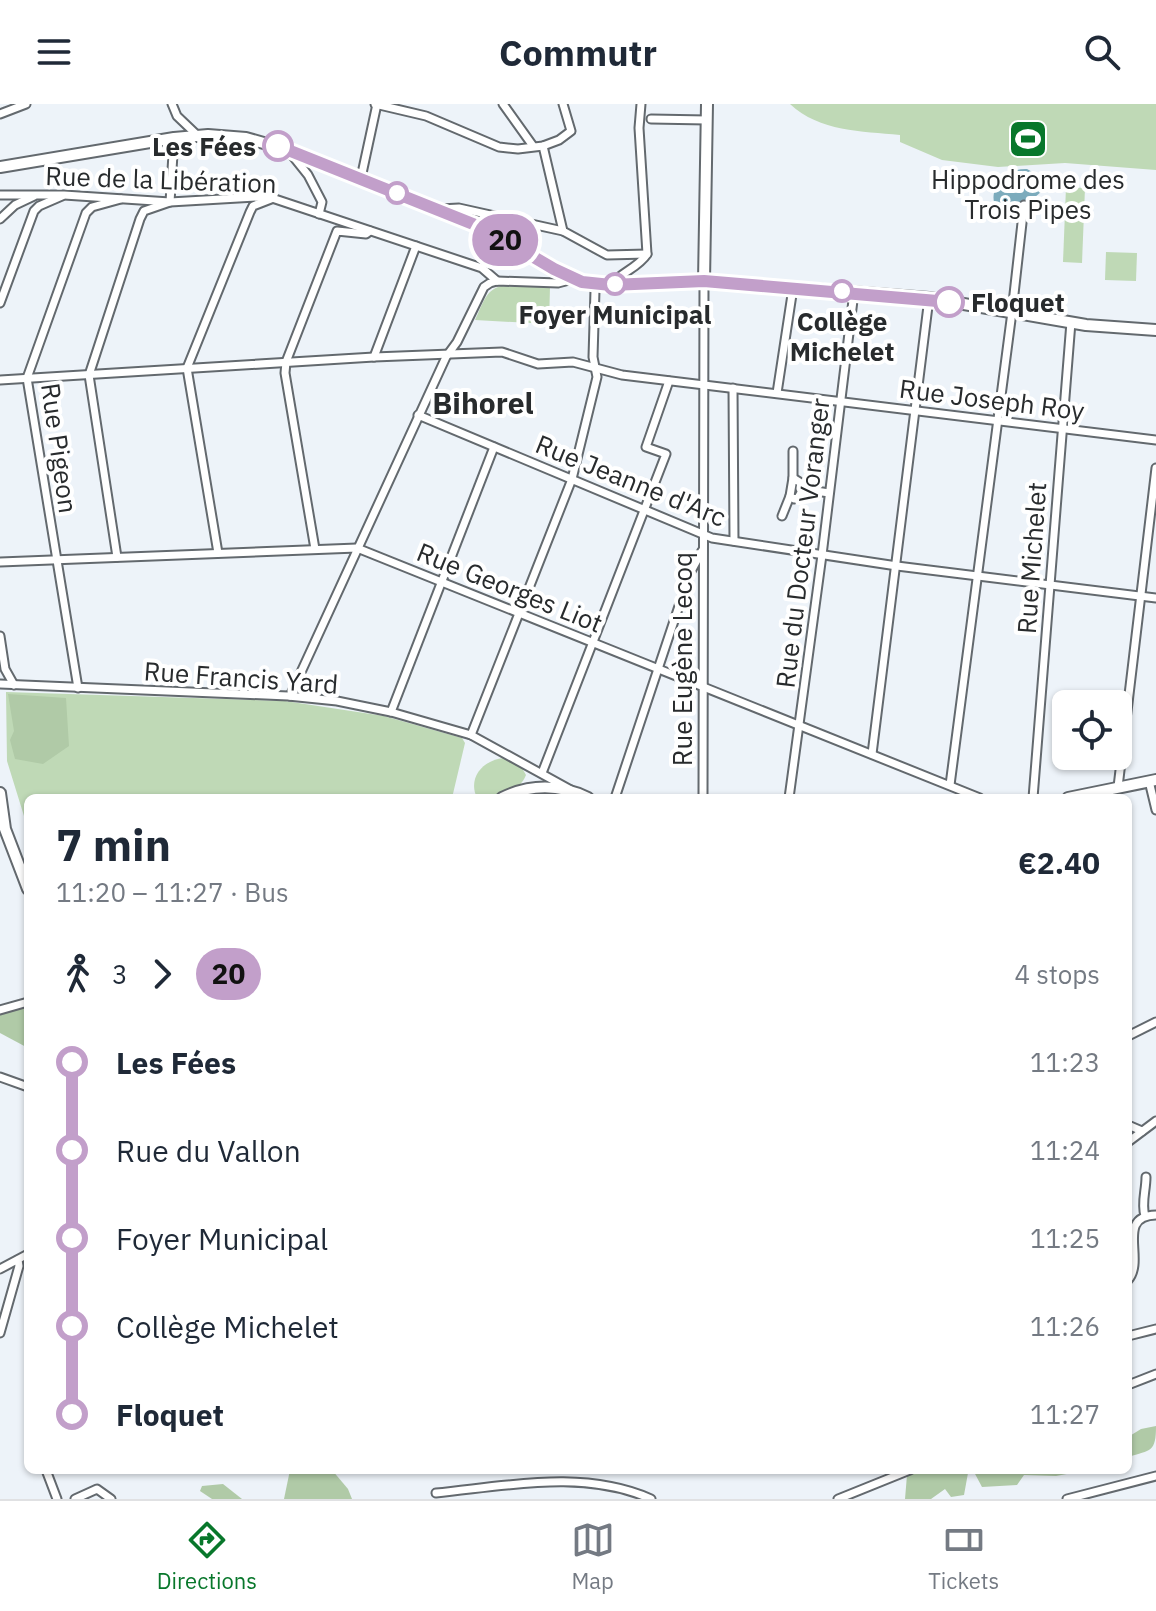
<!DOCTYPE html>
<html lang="en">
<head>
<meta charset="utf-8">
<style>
  :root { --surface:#fff; --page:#f6f6f7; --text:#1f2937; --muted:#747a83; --line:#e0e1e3; --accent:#08772b }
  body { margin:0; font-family:"IBM Plex Sans",sans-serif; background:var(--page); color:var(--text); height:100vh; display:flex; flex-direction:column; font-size:30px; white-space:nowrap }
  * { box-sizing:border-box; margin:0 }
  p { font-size:26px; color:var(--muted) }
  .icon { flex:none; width:44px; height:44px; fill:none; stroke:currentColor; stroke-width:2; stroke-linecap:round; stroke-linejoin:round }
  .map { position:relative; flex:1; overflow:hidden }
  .side { position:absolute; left:24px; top:690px; width:1108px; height:680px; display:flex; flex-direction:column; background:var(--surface); border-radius:12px; box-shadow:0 2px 6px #0004 }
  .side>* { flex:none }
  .badge { padding:0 16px; border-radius:26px; font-size:28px; line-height:52px }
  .fabs { position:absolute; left:1052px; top:586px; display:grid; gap:16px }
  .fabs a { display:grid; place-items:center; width:80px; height:80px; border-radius:12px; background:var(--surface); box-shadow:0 2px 6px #0004; font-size:40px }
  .map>.badge { position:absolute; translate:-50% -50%; box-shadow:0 0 0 4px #fff }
  .legs { display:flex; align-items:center; gap:12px; height:88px; padding:0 32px; font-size:26px }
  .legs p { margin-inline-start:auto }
  .headline { display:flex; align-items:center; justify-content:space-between; height:136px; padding:0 32px }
  h1 { font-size:44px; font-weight:800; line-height:60px }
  ul { padding:0 32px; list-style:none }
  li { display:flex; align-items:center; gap:28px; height:88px; font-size:30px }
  li i { display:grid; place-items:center; width:12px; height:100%; margin:0 10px; background:currentColor }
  li i::after { content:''; width:20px; height:20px; margin:-10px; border:6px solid; border-radius:50%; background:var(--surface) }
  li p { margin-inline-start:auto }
  li:first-child i { background:linear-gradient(#0000 50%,currentColor 0) }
  li:last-child i { background:linear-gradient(currentColor 50%,#0000 0) }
  header { display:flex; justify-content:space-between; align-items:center; height:104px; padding:0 32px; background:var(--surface); font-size:36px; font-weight:800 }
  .tab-bar { display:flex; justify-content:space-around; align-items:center; height:112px; border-top:2px solid var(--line); background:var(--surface); font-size:22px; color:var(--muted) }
  .tab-bar a { display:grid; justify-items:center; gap:4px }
  .tab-bar .selected { color:var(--accent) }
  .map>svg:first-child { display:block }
  .green { fill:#bfd9b6 }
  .forest { fill:#b0caa7 }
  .water { fill:#7cabbc }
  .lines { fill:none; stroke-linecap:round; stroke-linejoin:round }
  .street-casing { stroke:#63696e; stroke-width:11 }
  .secondary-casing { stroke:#63696e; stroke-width:14 }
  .street { stroke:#fff; stroke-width:7 }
  .secondary { stroke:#fff; stroke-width:10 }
  .line-1-casing { stroke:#fff; stroke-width:18 }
  .line-1 { stroke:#c29fca; stroke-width:12 }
  .stop-1-dot { fill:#fff; stroke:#c29fca; stroke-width:4 }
  .labels { text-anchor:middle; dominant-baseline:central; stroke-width:8; stroke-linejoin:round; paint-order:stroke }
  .stop-label { font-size:26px; font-weight:bold; fill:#282b2d; stroke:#fff }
  .street-label { font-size:26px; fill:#282b2d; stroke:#fff }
  .poi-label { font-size:26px; fill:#282b2d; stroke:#fff }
  .quarter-label { font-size:30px; font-weight:bold; fill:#282b2d; stroke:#fff }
</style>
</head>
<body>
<header><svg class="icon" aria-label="menu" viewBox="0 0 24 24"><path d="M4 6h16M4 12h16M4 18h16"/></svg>Commutr<svg class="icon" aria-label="search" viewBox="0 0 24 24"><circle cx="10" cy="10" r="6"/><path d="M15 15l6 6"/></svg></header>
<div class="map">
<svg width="1156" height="1395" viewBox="0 0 1156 1395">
  <rect width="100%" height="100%" fill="#edf3f9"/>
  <!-- green -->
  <g class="green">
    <path d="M 790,0 L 1156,0 L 1156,66 L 1065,59 L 998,63 L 942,56 L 900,38 L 900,31 C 861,27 820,28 790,0 Z"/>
    <polygon points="1066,83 1085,84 1082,159 1063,158"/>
    <polygon points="1106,148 1137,149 1136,177 1105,176"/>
    <path d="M 501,182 L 550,183 L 549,220 L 475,216 C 482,202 485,186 501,182 Z"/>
    <polygon points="6,588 285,597 384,612 462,634 465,639 452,694 28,694 28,725 7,657"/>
    <path d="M 505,654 L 522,664 L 526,671 C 519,689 495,694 477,694 C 467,673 484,655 505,654 Z"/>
  </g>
  <!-- forest -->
  <g class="forest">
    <polygon points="8,590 66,594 69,642 43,660 15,655 10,636 14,627"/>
    <polygon points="28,901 28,944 0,929 0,910"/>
    <path d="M 1156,1322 C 1156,1348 1151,1346 1128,1353 L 1128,1333 L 1141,1325 Z"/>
    <polygon points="290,1366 332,1366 348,1385 352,1395 284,1395"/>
    <polygon points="924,1366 1088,1366 1056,1372 1024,1371 1017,1381 982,1383 974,1368 968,1369 964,1391 951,1393 945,1385 931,1395 905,1395 907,1371"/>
    <polygon points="223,1380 242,1395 212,1395 200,1387 202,1382"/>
  </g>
  <!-- water -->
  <path class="water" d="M 1027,65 L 1036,70 L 1044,80 L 1044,85 C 1032,97 1013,111 995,102 C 988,82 1007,64 1027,65 Z"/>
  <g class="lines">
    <!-- street casing -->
    <g class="street-casing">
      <g id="street">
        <polyline points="172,0 177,12 198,32"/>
        <polyline points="375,0 426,12 499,43 518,45 543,42 559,36 571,27 563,0"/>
        <polyline points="503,0 533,42"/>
        <polyline points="0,10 26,0"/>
        <polyline points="651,15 707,16"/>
        <polyline points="543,42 563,127 607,151 647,150"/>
        <polyline points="288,46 308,71 322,98 319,110"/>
        <polyline points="361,74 377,0"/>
        <polyline points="0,91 64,91 170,98 257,93 272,94 482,164 497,177"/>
        <polyline points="440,105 459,104 563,127"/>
        <polyline points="0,115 15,101 34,92"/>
        <path d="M 611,181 C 621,168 638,164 647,150 L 639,24 L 641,0"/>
        <polyline points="0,199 34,107 39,102 62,92"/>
        <polyline points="374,253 416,142"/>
        <polyline points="0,276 374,253 502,248 538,260 573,258 622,271 1156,336"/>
        <polyline points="733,284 734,437"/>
        <polyline points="777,289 793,184"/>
        <polyline points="418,311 712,434 897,462 1156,494"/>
        <polyline points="793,347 793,374"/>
        <polyline points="803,385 801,379 793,374 790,392 794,395 798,394 803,385 829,389"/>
        <polyline points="782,412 790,392"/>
        <polyline points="315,445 285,269 286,258 337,127 366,130 370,127"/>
        <polyline points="218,449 187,264 250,108 253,102 271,95"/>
        <polyline points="117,453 89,271 140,115 144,107 170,98 174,34"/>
        <polyline points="0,458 357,444 980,694"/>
        <polyline points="0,532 5,565 14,581"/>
        <polyline points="0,580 288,592 337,597 391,608 471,631 571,686"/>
        <polyline points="78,584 27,274 86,109 92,103 121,95"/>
        <polyline points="290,592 446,253 457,238 484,183 490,179 497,177 558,179 573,175"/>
        <polyline points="391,608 494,343"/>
        <polyline points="471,631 572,375 597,273 593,253 595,186"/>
        <polyline points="872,650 929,194"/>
        <polyline points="542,669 666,350 646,343 669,277"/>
        <polyline points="1149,677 1156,706"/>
        <polyline points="950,681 1012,208 1024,101"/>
        <polyline points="1118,683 1156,364"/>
        <polyline points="615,694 690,469 702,447"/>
        <polyline points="703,694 704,177"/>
        <polyline points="789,694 822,451 854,188"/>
        <polyline points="1033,694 1071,218"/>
        <polyline points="0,906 28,898"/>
        <polyline points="1128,932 1156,918"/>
        <polyline points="0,973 28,983"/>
        <polyline points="1128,1021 1142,1027"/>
        <polyline points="1128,1038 1156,1017"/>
        <path d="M 1145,1112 C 1141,1099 1146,1087 1146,1073"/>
        <polyline points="0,1165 28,1150"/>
        <path d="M 1128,1176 C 1146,1156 1115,1112 1156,1111"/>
        <polyline points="0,1229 19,1162 18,1156"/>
        <polyline points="1128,1232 1156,1225"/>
        <polyline points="1128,1281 1156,1270"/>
        <polyline points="46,1366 57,1395"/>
        <path d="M 436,1389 C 507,1382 584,1365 651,1395"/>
        <polyline points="75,1395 97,1385 111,1395"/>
        <polyline points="838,1395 910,1366"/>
        <polyline points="1067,1395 1156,1372"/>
      </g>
    </g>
    <!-- secondary casing -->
    <g class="secondary-casing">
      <g id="secondary">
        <polyline points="0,63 174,34 208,31 246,34 295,48 488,126 554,165 582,178 616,180 704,177 929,194 1086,221 1156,226"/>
        <polyline points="704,177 707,0"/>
        <polyline points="0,689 5,725 28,785"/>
        <path d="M 502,694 C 530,680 560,680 588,694"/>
        <polyline points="1068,694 1156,676"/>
      </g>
    </g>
    <!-- street -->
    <use href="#street" class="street"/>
    <!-- secondary -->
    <use href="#secondary" class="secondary"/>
  </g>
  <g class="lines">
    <!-- line-1 casing -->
    <g class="line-1-casing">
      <polyline id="line-1" points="278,42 488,126 554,165 582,178 611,181 704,177 949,198"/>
    </g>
    <!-- line-1 -->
    <use href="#line-1" class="line-1"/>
  </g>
  <!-- icons -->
  <defs>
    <g id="stadium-square" transform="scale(2)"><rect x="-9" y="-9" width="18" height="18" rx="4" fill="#08772b" stroke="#fff"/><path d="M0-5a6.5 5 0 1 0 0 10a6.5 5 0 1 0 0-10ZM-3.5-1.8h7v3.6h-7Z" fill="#fff"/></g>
  </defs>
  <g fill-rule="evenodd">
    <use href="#stadium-square" x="1028" y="35"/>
  </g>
  <!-- markers -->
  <g class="stop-1-dot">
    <circle cx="278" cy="42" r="14"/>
    <circle cx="397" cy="89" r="10"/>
    <circle cx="615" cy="180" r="10"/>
    <circle cx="842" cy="187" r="10"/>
    <circle cx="949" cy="198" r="14"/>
  </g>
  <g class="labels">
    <!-- stop labels -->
    <g class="stop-label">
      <text x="256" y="42" text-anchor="end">Les Fées</text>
      <text x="971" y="198" text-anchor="start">Floquet</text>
      <text x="615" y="210">Foyer Municipal</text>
      <text x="842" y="217">Collège<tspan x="842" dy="30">Michelet</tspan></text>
    </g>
    <!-- street labels -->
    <g class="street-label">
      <text transform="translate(161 75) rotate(2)">Rue de la Libération</text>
      <text transform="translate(992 295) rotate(7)">Rue Joseph Roy</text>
      <text transform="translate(60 344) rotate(82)">Rue Pigeon</text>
      <text transform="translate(631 376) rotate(22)">Rue Jeanne d'Arc</text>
      <text transform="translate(802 439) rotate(-83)">Rue du Docteur Voranger</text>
      <text transform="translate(1031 454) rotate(-86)">Rue Michelet</text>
      <text transform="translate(510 483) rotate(22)">Rue Georges Liot</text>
      <text transform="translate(682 555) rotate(-90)">Rue Eugène Lecoq</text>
      <text transform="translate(241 573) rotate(4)">Rue Francis Yard</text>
    </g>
    <!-- poi labels -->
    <g class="poi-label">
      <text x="1028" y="75">Hippodrome des<tspan x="1028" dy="30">Trois Pipes</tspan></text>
    </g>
    <!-- quarter labels -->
    <g class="quarter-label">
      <text x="483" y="298">Bihorel</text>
    </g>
  </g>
</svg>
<div class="fabs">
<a><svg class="icon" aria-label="locate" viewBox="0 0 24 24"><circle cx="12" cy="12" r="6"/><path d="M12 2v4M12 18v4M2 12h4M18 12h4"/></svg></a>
</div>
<b class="badge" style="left:505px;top:136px;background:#c29fca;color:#111">20</b>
<section class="side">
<div class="headline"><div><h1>7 min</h1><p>11:20 – 11:27 · Bus</p></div><b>€2.40</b></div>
<div class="legs"><svg class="icon" aria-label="walk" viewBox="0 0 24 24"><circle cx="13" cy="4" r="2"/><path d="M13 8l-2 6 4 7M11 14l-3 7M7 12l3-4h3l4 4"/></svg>3<svg class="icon" aria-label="forward" viewBox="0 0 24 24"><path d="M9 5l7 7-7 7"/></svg><b class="badge" style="background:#c29fca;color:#111">20</b><p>4 stops</p></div>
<ul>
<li><i style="color:#c29fca"></i><b>Les Fées</b><p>11:23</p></li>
<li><i style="color:#c29fca"></i><span>Rue du Vallon</span><p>11:24</p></li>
<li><i style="color:#c29fca"></i><span>Foyer Municipal</span><p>11:25</p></li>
<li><i style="color:#c29fca"></i><span>Collège Michelet</span><p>11:26</p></li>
<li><i style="color:#c29fca"></i><b>Floquet</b><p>11:27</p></li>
</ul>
</section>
</div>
<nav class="tab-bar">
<a class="selected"><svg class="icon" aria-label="directions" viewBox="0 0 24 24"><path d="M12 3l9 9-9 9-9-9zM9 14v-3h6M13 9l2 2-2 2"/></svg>Directions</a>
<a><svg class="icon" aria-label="map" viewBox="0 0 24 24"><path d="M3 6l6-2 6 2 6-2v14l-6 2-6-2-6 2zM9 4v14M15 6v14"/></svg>Map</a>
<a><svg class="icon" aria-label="tickets" viewBox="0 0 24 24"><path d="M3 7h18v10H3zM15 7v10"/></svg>Tickets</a>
</nav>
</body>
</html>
